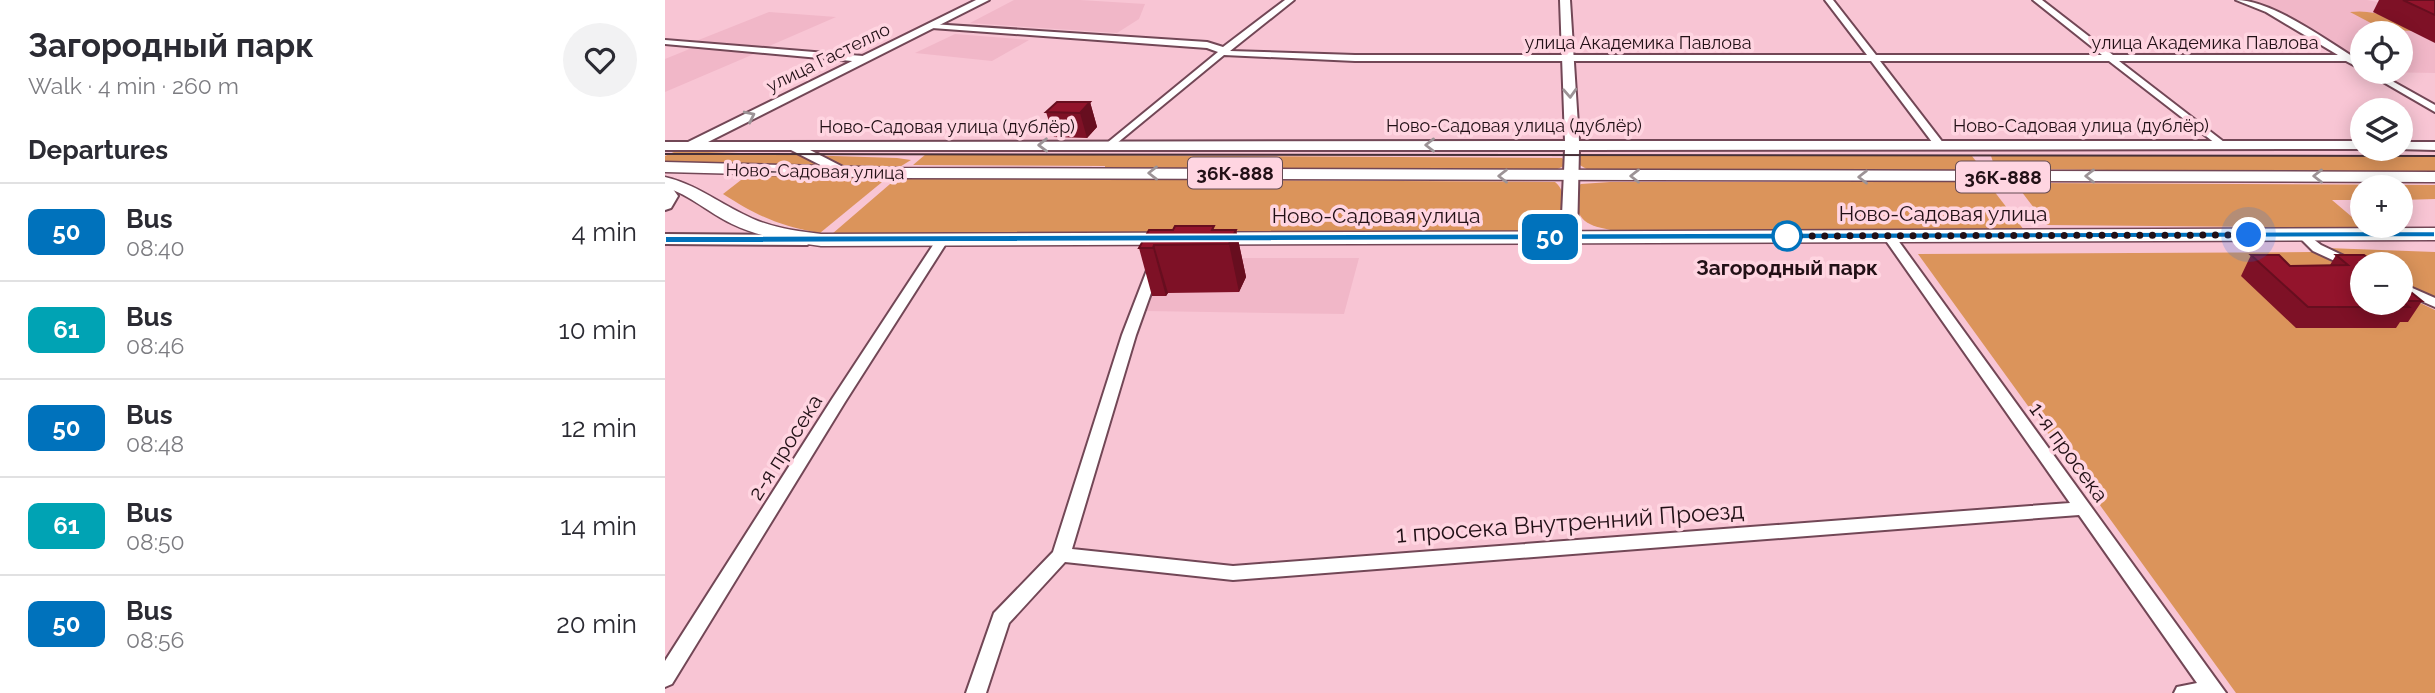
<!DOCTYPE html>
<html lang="en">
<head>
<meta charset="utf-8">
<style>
  :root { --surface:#fff; --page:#f2f2f3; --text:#2b2b33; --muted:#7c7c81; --line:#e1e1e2 }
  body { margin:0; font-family:Raleway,sans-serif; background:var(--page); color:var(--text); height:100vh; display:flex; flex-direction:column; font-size:26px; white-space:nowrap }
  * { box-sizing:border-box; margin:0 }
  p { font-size:23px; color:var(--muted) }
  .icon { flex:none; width:38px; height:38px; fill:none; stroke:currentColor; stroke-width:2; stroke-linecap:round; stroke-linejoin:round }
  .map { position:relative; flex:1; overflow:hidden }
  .sheet { display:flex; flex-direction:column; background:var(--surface); width:665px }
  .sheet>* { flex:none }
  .badge { padding:0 14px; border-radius:10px; font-size:24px; line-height:46px }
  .fabs { position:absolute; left:1685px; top:21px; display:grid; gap:14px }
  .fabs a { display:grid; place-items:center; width:63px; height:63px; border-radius:50%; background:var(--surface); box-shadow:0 4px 18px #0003; font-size:35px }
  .you { position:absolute; width:35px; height:35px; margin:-18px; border:5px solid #fff; border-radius:50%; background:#1a73e8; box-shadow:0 0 0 10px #1a73e833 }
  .map>.badge { position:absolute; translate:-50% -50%; box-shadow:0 0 0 4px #fff }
  h2 { padding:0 28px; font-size:26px; line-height:63px }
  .round { display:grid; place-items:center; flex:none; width:74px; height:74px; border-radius:37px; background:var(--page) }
  .overview { display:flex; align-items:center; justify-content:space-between; height:119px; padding:0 28px }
  h1 { font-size:33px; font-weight:700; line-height:52px }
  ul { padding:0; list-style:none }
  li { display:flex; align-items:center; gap:21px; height:98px; padding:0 28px; border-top:2px solid var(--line) }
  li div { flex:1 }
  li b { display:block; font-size:26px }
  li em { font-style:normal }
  li .badge { min-width:77px; font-weight:700; text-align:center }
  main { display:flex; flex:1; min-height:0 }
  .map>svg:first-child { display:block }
  .built { fill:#f1b7c8 }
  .green { fill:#db945b }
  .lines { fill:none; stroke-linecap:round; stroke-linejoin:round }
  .street-casing { stroke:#724756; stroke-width:4 }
  .secondary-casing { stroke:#724756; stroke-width:4 }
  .primary-casing { stroke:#724756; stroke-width:3 }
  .street { fill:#fff; fill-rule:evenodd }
  .secondary { fill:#fff; fill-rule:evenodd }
  .primary { fill:#fff; fill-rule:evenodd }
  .tram { stroke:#483038; stroke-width:2 }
  .wall { fill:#7e1126 }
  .shaded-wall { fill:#670e1f }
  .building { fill:#93142c; stroke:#670e1f; stroke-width:2 }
  .oneway { stroke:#9c9396 }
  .line { fill:#0072bc; stroke:#fff; stroke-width:2 }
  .walk { stroke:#221016; stroke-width:7; stroke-dasharray:0 12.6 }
  .stop-dot { fill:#fff; stroke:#0072bc; stroke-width:3.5 }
  .labels { text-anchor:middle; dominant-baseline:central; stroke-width:7; stroke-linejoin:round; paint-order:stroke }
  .far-street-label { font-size:18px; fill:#221016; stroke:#ffd5e1 }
  .shield { fill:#ffd5e1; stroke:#644b53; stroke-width:2 }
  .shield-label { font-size:19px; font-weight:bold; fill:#221016 }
  .street-label { font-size:21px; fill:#221016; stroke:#ffd5e1 }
  .stop-label { font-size:21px; font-weight:bold; fill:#221016; stroke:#ffd5e1 }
  .near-street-label { font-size:24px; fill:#221016; stroke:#ffd5e1 }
</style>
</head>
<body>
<main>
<section class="sheet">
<div class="overview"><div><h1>Загородный парк</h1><p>Walk · 4 min · 260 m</p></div><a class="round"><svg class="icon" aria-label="heart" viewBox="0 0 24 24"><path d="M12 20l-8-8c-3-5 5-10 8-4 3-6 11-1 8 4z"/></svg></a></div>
<h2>Departures</h2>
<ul>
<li><span class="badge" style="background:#0072bc;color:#fff">50</span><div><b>Bus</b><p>08:40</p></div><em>4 min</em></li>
<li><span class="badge" style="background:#00a3b4;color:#fff">61</span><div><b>Bus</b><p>08:46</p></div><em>10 min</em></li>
<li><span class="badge" style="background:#0072bc;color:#fff">50</span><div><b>Bus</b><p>08:48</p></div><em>12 min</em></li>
<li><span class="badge" style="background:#00a3b4;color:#fff">61</span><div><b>Bus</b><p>08:50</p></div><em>14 min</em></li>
<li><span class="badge" style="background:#0072bc;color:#fff">50</span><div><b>Bus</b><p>08:56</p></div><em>20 min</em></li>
</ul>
</section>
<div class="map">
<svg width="1770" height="693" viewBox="0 0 1770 693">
  <rect width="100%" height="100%" fill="#f8c5d4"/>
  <!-- built -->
  <g class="built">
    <polygon points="349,0 415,0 480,4 474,19 452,33 305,23"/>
    <polygon points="1587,0 1702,0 1718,3 1770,0 1770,73 1712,72 1736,72 1736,33 1698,33 1697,63 1600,5"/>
    <polygon points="104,12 171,17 102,47 31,41"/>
    <polygon points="290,34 364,40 327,61 250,53"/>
    <polygon points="32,46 96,51 0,92 0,59"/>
    <polygon points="495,258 694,258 679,314 481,311"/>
  </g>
  <!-- green -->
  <g class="green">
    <path d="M 1685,12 C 1710,9 1729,18 1749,31 L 1719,30 Z"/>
    <polygon points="11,151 232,158 246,160 233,168 0,164 0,156"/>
    <polygon points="261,154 897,158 901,162 899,166 888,171 440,169 440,166 248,165"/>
    <polygon points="912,156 1307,156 1320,173 925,171 913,164"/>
    <polygon points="1326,156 1770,156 1770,173 1335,169 1329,165"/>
    <path d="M 97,174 L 222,178 L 155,233 C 115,226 92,216 58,194 L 76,180 Z"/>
    <path d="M 232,178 L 890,182 C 907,196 895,223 876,229 C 869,231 860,231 853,232 L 167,234 Z"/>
    <path d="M 945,182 L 1322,182 L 1359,230 L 951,231 C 919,225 914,223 907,190 L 916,184 Z"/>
    <polygon points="1350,183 1770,185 1770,199 1736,200 1736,187 1698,187 1697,200 1667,200 1700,228 1382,225"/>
    <polygon points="1662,248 1770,252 1770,298 1736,281 1736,264 1697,265"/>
    <polygon points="1648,252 1676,266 1698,303 1736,303 1736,294 1770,310 1770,693 1571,693 1253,254"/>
  </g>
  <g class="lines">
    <!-- street casing -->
    <g class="street-casing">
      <g id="street">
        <path d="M 620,0 L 629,0 L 565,51 L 690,55 L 1202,55 L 1160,0 L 1168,0 L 1211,55 L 1437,55 L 1368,0 L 1377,0 L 1448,55 L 1673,55 L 1601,12 L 1571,0 C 1608,0 1665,43 1698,63 L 1698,70 L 1681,61 L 1454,61 L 1559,142 L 1560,144 L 1555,147 L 1444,61 L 1215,61 L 1279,144 L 1274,147 L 1270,146 L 1206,61 L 690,61 L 559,55 L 446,148 L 441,145 L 442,143 L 553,52 L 542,48 L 267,28 L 263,26 L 267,24 L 542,42 L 558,47 Z"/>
        <polygon points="0,40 198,56 202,59 198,62 0,44"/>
        <polygon points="1701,72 1711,72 1770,105 1770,112"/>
        <polygon points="1223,231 1227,232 1561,693 1509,693 1512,687 1532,683 1414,515 568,580 400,562 344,623 321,693 301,693 329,613 388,552 457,335 484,265 490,261 496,265 471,335 407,549 568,566 1405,503 1217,235"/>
        <polygon points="1638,231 1656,245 1698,265 1698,274 1648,251 1632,235"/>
        <polygon points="278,235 284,239 180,402 7,684 0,687 0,661 167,399 272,239"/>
        <polygon points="1736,283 1770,298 1770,307 1736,292"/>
      </g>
    </g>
    <!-- secondary casing -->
    <g class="secondary-casing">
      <g id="secondary">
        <polygon points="311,0 324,0 43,142 900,141 895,0 905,0 914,141 1698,141 1698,149 1700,149 914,150 912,237 904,242 896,237 900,150 145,150 180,168 182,171 180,174 175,175 126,150 0,150 0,142 23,142"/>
        <polygon points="1736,142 1770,142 1770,150 1731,149 1736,149"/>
        <polygon points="0,183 5,185 13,196 6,208 0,210"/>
        <polygon points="0,234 142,235 150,240 142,245 0,244"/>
      </g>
    </g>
    <!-- primary casing -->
    <g class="primary-casing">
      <g id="primary">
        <polygon points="0,162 235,168 1770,172 1770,182 235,178 0,172"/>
        <path d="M 0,177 C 30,184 51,201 78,214 C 102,227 129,231 156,234 L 1770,228 L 1770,240 L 156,246 C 126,242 94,237 67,224 C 44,213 25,195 0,187 Z"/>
      </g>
    </g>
    <!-- street -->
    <use href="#street" class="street"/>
    <!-- secondary -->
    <use href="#secondary" class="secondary"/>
    <!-- primary -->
    <use href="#primary" class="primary"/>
    <!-- tram -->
    <polyline class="tram" points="0,154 1770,156"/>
  </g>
  <!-- wall -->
  <g class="wall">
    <polygon points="1714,0 1770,0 1770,43 1708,12"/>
    <polygon points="425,102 432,127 422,138 389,137 381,112"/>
    <polygon points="550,230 571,230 581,277 574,292 503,293 501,296 487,296 474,248"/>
    <polygon points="1586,255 1625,266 1665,265 1671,255 1736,284 1757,301 1743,322 1735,322 1731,328 1631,328 1576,276"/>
  </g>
  <!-- shaded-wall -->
  <g class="shaded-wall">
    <polygon points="425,102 432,127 422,138 415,113"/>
    <polygon points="571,230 581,277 574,292 564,244"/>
    <polygon points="489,245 503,293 501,296 488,248"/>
  </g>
  <!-- building -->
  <g class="building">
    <polygon points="1738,0 1770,0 1770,15"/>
    <polygon points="392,102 425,102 415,113 381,112"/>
    <polygon points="510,226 549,226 547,230 571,230 564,244 489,245 488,248 474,248 484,230 508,230"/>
    <polygon points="1586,255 1614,255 1625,266 1683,265 1671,255 1699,255 1711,264 1698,264 1698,303 1736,303 1736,284 1757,301 1736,301 1744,307 1643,307"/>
  </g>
  <!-- one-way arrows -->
  <defs><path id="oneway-chevron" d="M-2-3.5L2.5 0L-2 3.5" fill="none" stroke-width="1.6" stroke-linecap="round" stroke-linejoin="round" transform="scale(1.75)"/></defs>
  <g class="oneway">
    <use href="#oneway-chevron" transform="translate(905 93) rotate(87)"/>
    <use href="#oneway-chevron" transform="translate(85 116) rotate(-26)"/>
    <use href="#oneway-chevron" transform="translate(378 145) rotate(179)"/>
    <use href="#oneway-chevron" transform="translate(765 145) rotate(180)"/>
    <use href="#oneway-chevron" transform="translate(488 173) rotate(-180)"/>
    <use href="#oneway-chevron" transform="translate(838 176) rotate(-180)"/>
    <use href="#oneway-chevron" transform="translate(970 176) rotate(-180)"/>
    <use href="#oneway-chevron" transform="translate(1425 176) rotate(180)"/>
    <use href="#oneway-chevron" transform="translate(1653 176) rotate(-180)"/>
    <use href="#oneway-chevron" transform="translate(1198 177) rotate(-180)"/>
  </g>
  <!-- line -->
  <polygon class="line" points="1770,231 1770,237 0,243 0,236"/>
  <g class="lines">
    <!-- walk -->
    <polyline class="walk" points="1122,236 1584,235"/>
  </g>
  <!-- markers -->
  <circle class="stop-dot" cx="1122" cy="236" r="14"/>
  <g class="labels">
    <!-- far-street labels -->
    <g class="far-street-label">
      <text x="973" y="42">улица Академика Павлова</text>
      <text x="1540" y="42">улица Академика Павлова</text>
      <text transform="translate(163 57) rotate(-26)">улица Гастелло</text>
      <text x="849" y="125">Ново-Садовая улица (дублёр)</text>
      <text x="1416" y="125">Ново-Садовая улица (дублёр)</text>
      <text x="282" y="126">Ново-Садовая улица (дублёр)</text>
      <text transform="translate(150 171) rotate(1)">Ново-Садовая улица</text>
    </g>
    <!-- shield labels -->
    <g class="shield">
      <rect x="523" y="157.5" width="94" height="31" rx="5"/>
      <rect x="1291" y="161.5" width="94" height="31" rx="5"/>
    </g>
    <g class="shield-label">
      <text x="570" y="173">36К-888</text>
      <text x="1338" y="177">36К-888</text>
    </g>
    <!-- street labels -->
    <g class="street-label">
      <text x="1278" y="213">Ново-Садовая улица</text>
      <text x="711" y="215">Ново-Садовая улица</text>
      <text transform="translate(120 447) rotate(-58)">2-я просека</text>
      <text transform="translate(1404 452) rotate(54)">1-я просека</text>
    </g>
    <!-- stop labels -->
    <g class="stop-label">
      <text x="1122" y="267">Загородный парк</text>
    </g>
    <!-- near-street labels -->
    <g class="near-street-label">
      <text transform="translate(905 522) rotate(-4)">1 просека Внутренний Проезд</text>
    </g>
  </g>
</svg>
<div class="fabs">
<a><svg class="icon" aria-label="locate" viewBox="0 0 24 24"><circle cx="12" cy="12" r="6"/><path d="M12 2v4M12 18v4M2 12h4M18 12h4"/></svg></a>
<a><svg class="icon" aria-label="layers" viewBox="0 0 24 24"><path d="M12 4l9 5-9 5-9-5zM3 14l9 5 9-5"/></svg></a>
<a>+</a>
<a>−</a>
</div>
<div class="you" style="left:1584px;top:235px"></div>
<b class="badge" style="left:885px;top:237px;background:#0072bc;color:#fff">50</b>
</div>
</main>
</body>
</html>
